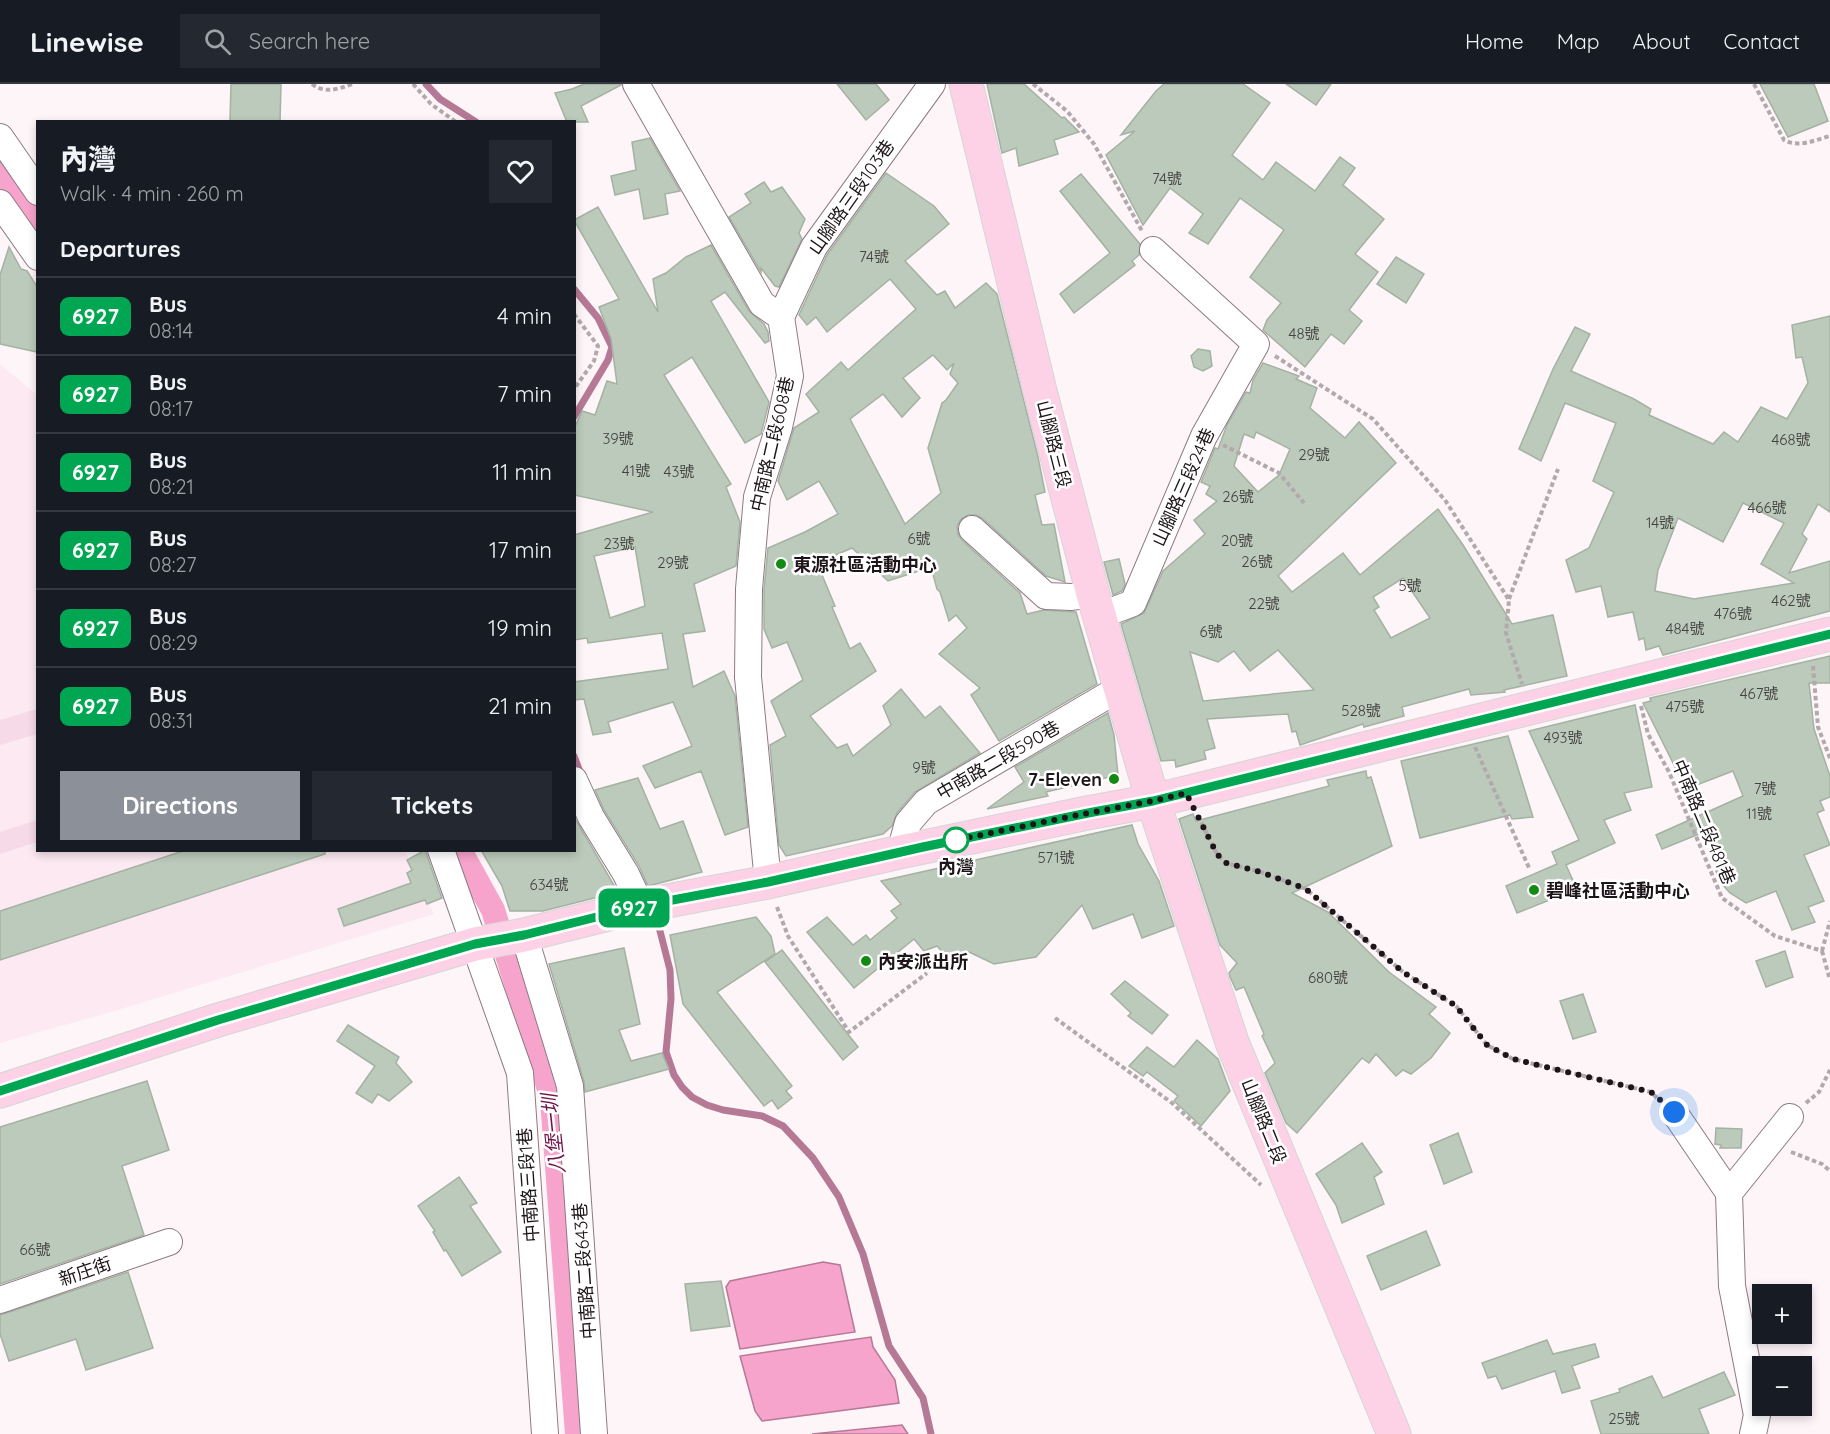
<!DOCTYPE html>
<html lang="en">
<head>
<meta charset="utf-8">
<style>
  :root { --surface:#171b24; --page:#242831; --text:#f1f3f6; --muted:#9ea1a6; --line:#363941; --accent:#8c9099 }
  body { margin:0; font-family:Quicksand,"Noto Sans TC",sans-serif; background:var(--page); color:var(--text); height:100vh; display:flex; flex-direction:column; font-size:22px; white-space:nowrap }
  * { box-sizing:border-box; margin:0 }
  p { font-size:20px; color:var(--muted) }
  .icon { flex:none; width:33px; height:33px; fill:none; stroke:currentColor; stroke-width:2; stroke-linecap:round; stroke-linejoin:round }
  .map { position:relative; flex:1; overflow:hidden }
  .side { position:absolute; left:36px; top:36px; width:540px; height:732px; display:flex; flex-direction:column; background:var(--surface); border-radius:0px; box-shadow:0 3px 9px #0003 }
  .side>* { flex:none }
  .badge { padding:0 12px; border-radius:9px; font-size:21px; line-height:39px }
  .controls { position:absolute; left:1752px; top:1200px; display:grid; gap:12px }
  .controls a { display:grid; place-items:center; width:60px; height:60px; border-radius:0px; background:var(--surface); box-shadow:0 3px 9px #0003; font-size:30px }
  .you { position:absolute; width:30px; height:30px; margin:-15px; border:4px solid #fff; border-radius:50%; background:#1a73e8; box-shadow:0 0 0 9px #1a73e833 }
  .map>.badge { position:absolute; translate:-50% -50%; box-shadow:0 0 0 3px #fff }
  h2 { padding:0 24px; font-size:22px; line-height:54px }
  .round { display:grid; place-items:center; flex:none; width:63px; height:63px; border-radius:0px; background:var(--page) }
  .headline { display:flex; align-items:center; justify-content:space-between; height:102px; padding:0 24px }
  h1 { font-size:28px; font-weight:800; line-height:45px }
  .primary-button { display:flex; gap:12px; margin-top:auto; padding:12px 24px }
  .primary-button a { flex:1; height:69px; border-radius:0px; background:var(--accent); color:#fff; font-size:24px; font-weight:800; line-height:69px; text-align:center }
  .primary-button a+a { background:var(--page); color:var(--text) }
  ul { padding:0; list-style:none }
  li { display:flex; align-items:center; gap:18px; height:78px; padding:0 24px; border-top:2px solid var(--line) }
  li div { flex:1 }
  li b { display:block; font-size:22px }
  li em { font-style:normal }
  li .badge { min-width:66px; font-weight:700; text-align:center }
  header { display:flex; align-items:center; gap:36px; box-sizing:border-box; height:84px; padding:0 30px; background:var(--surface); border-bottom:2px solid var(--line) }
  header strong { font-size:28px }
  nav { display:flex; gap:33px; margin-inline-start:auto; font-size:21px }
  .search { width:420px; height:54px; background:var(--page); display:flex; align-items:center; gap:15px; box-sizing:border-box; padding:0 21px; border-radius:0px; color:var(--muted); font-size:22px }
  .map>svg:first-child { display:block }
  .built { fill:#fce9f1 }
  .green { fill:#f7dae7 }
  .water { fill:#f6a4cb; stroke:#b57996; stroke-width:1.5 }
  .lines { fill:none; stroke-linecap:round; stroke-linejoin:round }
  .stream { stroke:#b57996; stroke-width:7 }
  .canal { stroke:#f6a4cb; stroke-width:24 }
  .building { fill:#bbcaba; stroke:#a4b2a3; stroke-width:1.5; fill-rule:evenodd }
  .minor-casing { stroke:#8e7a83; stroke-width:28 }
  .major-casing { stroke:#d6d5d6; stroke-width:35 }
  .path { stroke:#b2a9ac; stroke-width:4; stroke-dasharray:4.5 3; stroke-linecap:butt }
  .minor { stroke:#fff; stroke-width:26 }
  .major { stroke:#fdd2e6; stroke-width:33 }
  .line-casing { stroke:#fff; stroke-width:14 }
  .line { stroke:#00a651; stroke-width:9 }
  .walk { stroke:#1d1519; stroke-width:6; stroke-dasharray:0 10.8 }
  .poi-dot { fill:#138b13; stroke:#fff; stroke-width:2 }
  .stop-dot { fill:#fff; stroke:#00a651; stroke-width:3 }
  .labels { text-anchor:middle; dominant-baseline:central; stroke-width:5; stroke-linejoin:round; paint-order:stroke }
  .number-label { font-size:15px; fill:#444241 }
  .street-label { font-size:18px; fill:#1d1519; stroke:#fff }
  .poi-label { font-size:18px; font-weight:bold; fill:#1d1519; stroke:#fff; text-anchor:start }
  .stop-label { font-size:18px; font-weight:bold; fill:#1d1519; stroke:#fff }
  .water-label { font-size:20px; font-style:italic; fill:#73164e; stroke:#fff }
</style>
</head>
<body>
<header>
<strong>Linewise</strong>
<div class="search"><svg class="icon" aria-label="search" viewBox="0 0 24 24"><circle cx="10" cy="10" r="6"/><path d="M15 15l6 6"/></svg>Search here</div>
<nav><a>Home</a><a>Map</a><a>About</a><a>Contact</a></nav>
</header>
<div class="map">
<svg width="1830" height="1350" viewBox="0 0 1830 1350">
  <rect width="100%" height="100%" fill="#fef5f8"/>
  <!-- built -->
  <polygon class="built" points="0,280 37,311 38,766 405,767 434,830 111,928 0,959"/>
  <!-- green -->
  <g class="green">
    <polygon points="37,625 37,650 0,661 0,636"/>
    <polygon points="37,736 37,758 0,770 0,748"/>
  </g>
  <!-- water -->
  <g class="water">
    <polygon points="823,1178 840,1181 855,1248 740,1265 726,1203 730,1197"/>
    <polygon points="871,1253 873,1263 895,1296 899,1319 762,1337 755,1327 740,1272"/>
    <polygon points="902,1341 908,1350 812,1350"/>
  </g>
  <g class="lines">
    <!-- stream -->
    <g class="stream">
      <polyline points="426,0 440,15 476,38"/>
      <polyline points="574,205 598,234 612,263 608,276 574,333"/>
      <polyline points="574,672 582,693"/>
      <polyline points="652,828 660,847 670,886 671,915 666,968 674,991 682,1003 692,1013 707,1021 723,1026 762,1032 783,1042 813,1074 839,1113 863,1170 889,1262 923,1314 931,1350"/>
    </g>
    <!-- canal -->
    <g class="canal">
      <polyline points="0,86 38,141"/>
      <polyline points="460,766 493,826 552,1015 577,1350"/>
    </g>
  </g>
  <!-- building -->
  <g class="building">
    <polygon points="231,0 281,0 280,38 230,38"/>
    <polygon points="584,0 621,0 621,1 581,22 588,38 567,38 555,9 572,5"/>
    <polygon points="837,0 876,0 889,16 866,36"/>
    <polygon points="987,0 1024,0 1062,34 1064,33 1079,48 1054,56 1058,70 1019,82 1016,64 1002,69"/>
    <polygon points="1164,0 1243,0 1270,19 1232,71 1263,96 1276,78 1315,107 1340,73 1355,84 1343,101 1384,135 1355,170 1378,188 1349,226 1362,237 1344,260 1331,250 1305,283 1263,246 1267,236 1281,219 1250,193 1284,146 1240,114 1208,160 1189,149 1203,130 1170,104 1143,141 1106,71 1135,47 1121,51 1156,7"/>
    <polygon points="1286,0 1331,0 1316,21"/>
    <polygon points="1760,0 1814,0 1828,37 1788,53"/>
    <polygon points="650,54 680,107 665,110 668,130 644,135 639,105 615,111 611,92 636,86 632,58"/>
    <path d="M 886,89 L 934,122 L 949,140 L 905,177 L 937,211 L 945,207 L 955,224 L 986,199 L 997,210 L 1038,373 L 1045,408 L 1035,411 L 1042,441 L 1054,440 L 1065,498 L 1046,492 L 982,434 L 976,431 L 968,431 L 961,435 L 957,442 L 958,450 L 962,456 L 1020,509 L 1027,530 L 1044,526 L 1076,528 L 1097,600 L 999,657 L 971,611 L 980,604 L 939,570 L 967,544 L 956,531 L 949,537 L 940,508 L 937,505 L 931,483 L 888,497 L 852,464 L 817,479 L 835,522 L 832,523 L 850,565 L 860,559 L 876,587 L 810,632 L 837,664 L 847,660 L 853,672 L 891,641 L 883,622 L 901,605 L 925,634 L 940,622 L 980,669 L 915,708 L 897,729 L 892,742 L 883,750 L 786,772 L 779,761 L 770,661 L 786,652 L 771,617 L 803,596 L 787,558 L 772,564 L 764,545 L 764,506 L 768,464 L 805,448 L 838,430 L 819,397 L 787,416 L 778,397 L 794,344 L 819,328 L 806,310 L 841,278 L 848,286 L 916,225 L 890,195 L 827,248 L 816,233 L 807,241 L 799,231 L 827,171 ZM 933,271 L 947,286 L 954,279 L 950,290 L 958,299 L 946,316 L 942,319 L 928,364 L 941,409 L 905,440 L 850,335 L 883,310 L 902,333 L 920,314 L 903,294 Z"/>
    <polygon points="1081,90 1140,160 1139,171 1132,177 1135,181 1074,229 1060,210 1110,169 1060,107"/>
    <polygon points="764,98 771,108 782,103 805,135 799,149 802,155 779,203 775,202 761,184 761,188 729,133 751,119 745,110"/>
    <path d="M 598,123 L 658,228 L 653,195 L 666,189 L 686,173 L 711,161 L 749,227 L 764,240 L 768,248 L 769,257 L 765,259 L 725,208 L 711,217 L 769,318 L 761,350 L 745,359 L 692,273 L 664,291 L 731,400 L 726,403 L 740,438 L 736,482 L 694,500 L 705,547 L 683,550 L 693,603 L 724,587 L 735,612 L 748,743 L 725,751 L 701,687 L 655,704 L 643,682 L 692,662 L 673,618 L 608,638 L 611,648 L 593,651 L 584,615 L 574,616 L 574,598 L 668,585 L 662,549 L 588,559 L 587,554 L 574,556 L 574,451 L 653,428 L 574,411 L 574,345 L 582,327 L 595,331 L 607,297 L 617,300 L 611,255 L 599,223 L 619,215 L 574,136 ZM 635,463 L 645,522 L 610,534 L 594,472 Z"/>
    <polygon points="9,163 21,185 27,187 38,204 37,268 0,260 0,191"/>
    <polygon points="1396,173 1424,190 1406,219 1377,200"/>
    <path d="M 1830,232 L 1830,428 L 1818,420 L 1802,450 L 1807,455 L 1789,489 L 1830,477 L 1830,527 L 1663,571 L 1659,562 L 1646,566 L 1644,554 L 1639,556 L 1633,528 L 1608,533 L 1601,502 L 1576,508 L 1566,476 L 1589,464 L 1614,408 L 1593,397 L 1616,339 L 1565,319 L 1541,377 L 1519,365 L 1553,285 L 1575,243 L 1590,250 L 1571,287 L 1634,315 L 1651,325 L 1649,331 L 1713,360 L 1724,348 L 1738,358 L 1761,323 L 1787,335 L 1808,299 L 1802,273 L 1796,274 L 1792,241 ZM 1743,419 L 1784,439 L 1761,480 L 1794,499 L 1694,515 L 1655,507 L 1658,486 L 1678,434 L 1723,458 Z"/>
    <polygon points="1198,265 1210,267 1212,282 1203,287 1194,283 1191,272"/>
    <path d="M 1263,279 L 1299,292 L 1296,295 L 1317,304 L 1310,324 L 1345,354 L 1359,338 L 1396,379 L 1278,492 L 1292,508 L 1343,469 L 1360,491 L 1438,425 L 1463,461 L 1512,540 L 1553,531 L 1567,592 L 1504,606 L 1505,608 L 1471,611 L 1469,605 L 1402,623 L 1404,632 L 1364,643 L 1363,640 L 1300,661 L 1296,647 L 1292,648 L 1288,630 L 1207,635 L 1215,664 L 1204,667 L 1206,675 L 1176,683 L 1175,676 L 1161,677 L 1121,540 L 1144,529 L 1163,487 L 1205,450 L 1194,436 L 1217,417 L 1206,410 L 1210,402 L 1201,398 L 1215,364 L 1218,365 L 1227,341 L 1246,308 L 1250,309 L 1253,296 ZM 1256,348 L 1290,365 L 1279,391 L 1258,408 L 1234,382 L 1244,350 L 1254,354 ZM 1403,494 L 1430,534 L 1391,554 L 1374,526 L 1379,523 L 1373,513 ZM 1278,566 L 1314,606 L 1203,617 L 1190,568 L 1218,578 L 1234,567 L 1250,587 Z"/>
    <polygon points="1119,475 1125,500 1122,507 1113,511 1104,478"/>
    <polygon points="1830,572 1830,599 1809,599 1814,645 1830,692 1830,713 1820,717 1824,726 1817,729 1830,761 1804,771 1824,817 1808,823 1815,838 1792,846 1776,807 1746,819 1730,809 1720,798 1716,787 1722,784 1704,748 1662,765 1656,751 1743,712 1733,687 1686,705 1643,619 1651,617 1650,614"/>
    <polygon points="1635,621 1652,703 1624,709 1631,726 1604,736 1615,759 1566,781 1576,803 1561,809 1562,811 1517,829 1506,802 1557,780 1552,768 1579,756 1529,647"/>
    <polygon points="1108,629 1114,651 1118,691 1046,708 1048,712 987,725 1024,698 1015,683"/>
    <polygon points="1508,652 1533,733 1512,735 1510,731 1420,754 1401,677"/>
    <polygon points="1366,687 1367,694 1371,693 1392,762 1292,809 1328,828 1389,888 1436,923 1429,930 1450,949 1431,974 1411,990 1403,986 1396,992 1376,970 1369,979 1362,974 1297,1049 1286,1039 1265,989 1275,979 1262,952 1264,950 1244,903 1236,906 1230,893 1229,889 1237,879 1220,861 1179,735 1193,730 1196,737 1329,702 1327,696"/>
    <polygon points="638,694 660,745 683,737 702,788 648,802 639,782 604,726 595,706"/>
    <polygon points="574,733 618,808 543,827 510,827 502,802 481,766 574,766"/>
    <polygon points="1132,741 1138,760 1159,797 1174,842 1142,854 1133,830 1093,845 1082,821 1036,873 994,880 967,867 959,874 954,869 947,873 937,862 924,867 914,855 854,904 807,848 827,833 853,861 866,851 870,856 897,834 891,827 901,820 881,797"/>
    <polygon points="186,766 325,766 325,770 0,876 0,827"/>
    <polygon points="425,766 442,814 427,820 425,816 344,842 338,825 411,799 407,789 412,786 407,776"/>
    <polygon points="756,833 771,852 775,870 717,908 792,1002 786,1007 792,1014 778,1025 772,1016 764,1022 683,920 670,851"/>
    <polygon points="624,864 640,940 619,946 631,977 662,969 669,985 585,1008 584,998 549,880"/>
    <polygon points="782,866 858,963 843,976 765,878"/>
    <polygon points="1785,867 1793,893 1766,903 1756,877"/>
    <polygon points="1125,897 1168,931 1152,950 1128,932 1131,929 1111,910"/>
    <polygon points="1583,910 1596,948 1573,955 1560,917"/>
    <polygon points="348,941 399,973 396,979 412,998 389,1017 378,1010 372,1019 356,1009 375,982 337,957"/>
    <polygon points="1197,956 1218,975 1230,1007 1201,1042 1174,1017 1178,1012 1147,988 1143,992 1129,982 1147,963 1174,983"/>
    <polygon points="147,997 169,1066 122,1082 144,1151 0,1200 0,1043"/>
    <polygon points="1716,1044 1742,1045 1741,1064 1720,1064 1721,1061 1715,1060"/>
    <polygon points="1458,1049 1472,1088 1444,1100 1430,1061"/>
    <polygon points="1362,1059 1382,1088 1374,1093 1384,1120 1342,1139 1336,1121 1316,1090"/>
    <polygon points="459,1093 477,1119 470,1122 501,1168 462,1192 446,1166 444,1167 433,1148 435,1147 418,1122"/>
    <polygon points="1426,1147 1440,1181 1381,1206 1367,1172"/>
    <polygon points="128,1188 153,1264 86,1286 76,1255 9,1277 0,1250 0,1231"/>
    <polygon points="721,1197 730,1242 691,1247 685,1200"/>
    <polygon points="1547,1256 1553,1270 1595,1260 1599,1273 1572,1282 1580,1304 1562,1309 1555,1287 1502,1305 1496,1292 1488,1294 1482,1279"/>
    <polygon points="1724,1288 1735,1311 1699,1325 1709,1350 1601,1350 1591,1317 1620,1308 1619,1305 1652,1292 1663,1314"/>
  </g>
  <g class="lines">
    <!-- minor casing -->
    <g class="minor-casing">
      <g id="minor">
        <polyline points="636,0 762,220 781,233 790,292 779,343 757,413 749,505 748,593 768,798"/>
        <polyline points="0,53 38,108"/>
        <polyline points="0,119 38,173"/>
        <polyline points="781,233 814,163 932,0"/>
        <polyline points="972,445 1046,512 1072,513 1093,510"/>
        <polyline points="1099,532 1133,519 1204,352 1256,260 1153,166"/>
        <polyline points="574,696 591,733 626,790 641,822"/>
        <polyline points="441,766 520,989 545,1350"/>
        <polyline points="900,768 908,739 926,718 1120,604"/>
        <polyline points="524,851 570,1002 594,1350"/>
        <polyline points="1674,1028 1729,1109"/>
        <polyline points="0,1216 169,1158"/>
        <polyline points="1753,1350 1757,1331 1732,1202 1729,1109 1790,1033"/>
      </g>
    </g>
    <!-- major casing -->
    <g class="major-casing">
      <g id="major">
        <polyline points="966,0 1040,307 1093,510 1153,717 1232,958 1394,1350"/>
        <polyline points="0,1007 218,936 475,860 524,851 641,822 768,798 900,768 1087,729 1153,717 1830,550"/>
      </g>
    </g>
    <!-- path -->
    <g class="path">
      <path d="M 312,0 C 325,10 338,5 352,0"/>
      <polyline points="413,0 431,20 456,38"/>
      <polyline points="1033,0 1067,27 1094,60 1142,147"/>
      <path d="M 1754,0 L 1784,56 C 1799,64 1815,56 1830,52"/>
      <polyline points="574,230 598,262 594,277 574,305"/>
      <polyline points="1275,272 1373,335 1445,416 1509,516 1506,549 1522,600"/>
      <polyline points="1223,361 1279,389 1304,419"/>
      <polyline points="1509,515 1558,385"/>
      <polyline points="1813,582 1818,643 1830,674"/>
      <polyline points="1641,622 1648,650 1669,688 1722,814 1775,852 1822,867"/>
      <polyline points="1475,663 1530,786"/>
      <polyline points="1198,732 1217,770 1226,779 1261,788 1306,805 1403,888 1456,922 1487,961 1513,975 1651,1008 1657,1014"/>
      <polyline points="777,823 788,852 849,948 927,889"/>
      <polyline points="1822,867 1830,837"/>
      <polyline points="1822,867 1830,896"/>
      <polyline points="1055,934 1172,1019 1261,1101"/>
      <polyline points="1806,1019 1819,1008 1830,986"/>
      <polyline points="1791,1068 1822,1080 1830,1087"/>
    </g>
    <!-- minor -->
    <use href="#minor" class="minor"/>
    <!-- major -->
    <use href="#major" class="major"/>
  </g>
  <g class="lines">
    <!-- line casing -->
    <g class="line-casing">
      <polyline id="line" points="0,1007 218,936 475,860 524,851 641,822 768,798 923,763 1088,729 1153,717 1830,550"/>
    </g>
    <!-- line -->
    <use href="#line" class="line"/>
    <!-- walk -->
    <polyline class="walk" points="956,756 947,758 1088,729 1153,717 1186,709 1217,770 1226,779 1261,788 1306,805 1403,888 1456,922 1487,961 1513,975 1651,1008 1674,1028"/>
  </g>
  <!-- markers -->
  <g class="poi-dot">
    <circle cx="781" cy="480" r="6"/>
    <circle cx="1114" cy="695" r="6"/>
    <circle cx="1534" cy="806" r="6"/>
    <circle cx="866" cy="877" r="6"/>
  </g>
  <circle class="stop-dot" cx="956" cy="756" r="12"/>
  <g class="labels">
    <!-- number labels -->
    <g class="number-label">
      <text x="1167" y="94">74號</text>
      <text x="874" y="172">74號</text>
      <text x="1304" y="249">48號</text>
      <text x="618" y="354">39號</text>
      <text x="1791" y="355">468號</text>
      <text x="1314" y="370">29號</text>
      <text x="636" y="386">41號</text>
      <text x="679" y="387">43號</text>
      <text x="1238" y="412">26號</text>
      <text x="1767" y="423">466號</text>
      <text x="1660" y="438">14號</text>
      <text x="919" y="454">6號</text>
      <text x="1237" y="456">20號</text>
      <text x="619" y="459">23號</text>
      <text x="1257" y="477">26號</text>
      <text x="673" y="478">29號</text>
      <text x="1410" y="501">5號</text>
      <text x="1791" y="516">462號</text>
      <text x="1264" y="519">22號</text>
      <text x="1733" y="529">476號</text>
      <text x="1685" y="544">484號</text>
      <text x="1211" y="547">6號</text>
      <text x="1759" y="609">467號</text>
      <text x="1685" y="622">475號</text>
      <text x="1361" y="626">528號</text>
      <text x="1563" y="653">493號</text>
      <text x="924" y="683">9號</text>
      <text x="1765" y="704">7號</text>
      <text x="1759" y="729">11號</text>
      <text x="1056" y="773">571號</text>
      <text x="549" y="800">634號</text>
      <text x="1328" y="893">680號</text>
      <text x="35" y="1165">66號</text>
      <text x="1624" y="1334">25號</text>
    </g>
    <!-- street labels -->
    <g class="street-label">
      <text transform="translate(851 113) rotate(-55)">山腳路三段103巷</text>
      <text transform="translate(772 360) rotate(-77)">中南路二段608巷</text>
      <text transform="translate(1054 360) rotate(76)">山腳路三段</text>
      <text transform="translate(1183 403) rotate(-66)">山腳路三段24巷</text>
      <text transform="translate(998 676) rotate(-30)">中南路二段590巷</text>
      <text transform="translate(1704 738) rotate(67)">中南路二段481巷</text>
      <text transform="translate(1264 1037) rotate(68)">山腳路二段</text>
      <text transform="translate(528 1101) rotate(-94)">中南路三段1巷</text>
      <text transform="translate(85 1187) rotate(-19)">新庄街</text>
      <text transform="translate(584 1187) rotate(-94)">中南路二段643巷</text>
    </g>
    <!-- poi labels -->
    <g class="poi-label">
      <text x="793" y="480">東源社區活動中心</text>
      <text x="1102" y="695" text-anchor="end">7-Eleven</text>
      <text x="1546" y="806">碧峰社區活動中心</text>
      <text x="878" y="877">內安派出所</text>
    </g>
    <!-- stop labels -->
    <g class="stop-label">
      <text x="956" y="782">內灣</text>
    </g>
    <!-- water labels -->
    <g class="water-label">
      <text transform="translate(553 1050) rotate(-96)">八堡一圳</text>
    </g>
  </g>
</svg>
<div class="controls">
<a>+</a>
<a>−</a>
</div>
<div class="you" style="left:1674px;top:1028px"></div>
<b class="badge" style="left:634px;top:824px;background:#00a651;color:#fff">6927</b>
<section class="side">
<div class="headline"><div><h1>內灣</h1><p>Walk · 4 min · 260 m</p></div><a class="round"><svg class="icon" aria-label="heart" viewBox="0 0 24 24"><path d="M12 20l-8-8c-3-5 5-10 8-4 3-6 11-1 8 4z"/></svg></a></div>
<h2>Departures</h2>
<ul>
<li><span class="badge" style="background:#00a651;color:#fff">6927</span><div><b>Bus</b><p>08:14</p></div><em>4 min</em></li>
<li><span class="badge" style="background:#00a651;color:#fff">6927</span><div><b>Bus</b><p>08:17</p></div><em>7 min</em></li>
<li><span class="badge" style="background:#00a651;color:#fff">6927</span><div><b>Bus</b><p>08:21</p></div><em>11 min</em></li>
<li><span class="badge" style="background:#00a651;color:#fff">6927</span><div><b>Bus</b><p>08:27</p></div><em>17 min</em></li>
<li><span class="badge" style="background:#00a651;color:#fff">6927</span><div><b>Bus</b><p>08:29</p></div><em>19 min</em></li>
<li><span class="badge" style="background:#00a651;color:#fff">6927</span><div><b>Bus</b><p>08:31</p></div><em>21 min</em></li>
</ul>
<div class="primary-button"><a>Directions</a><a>Tickets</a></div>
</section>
</div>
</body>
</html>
